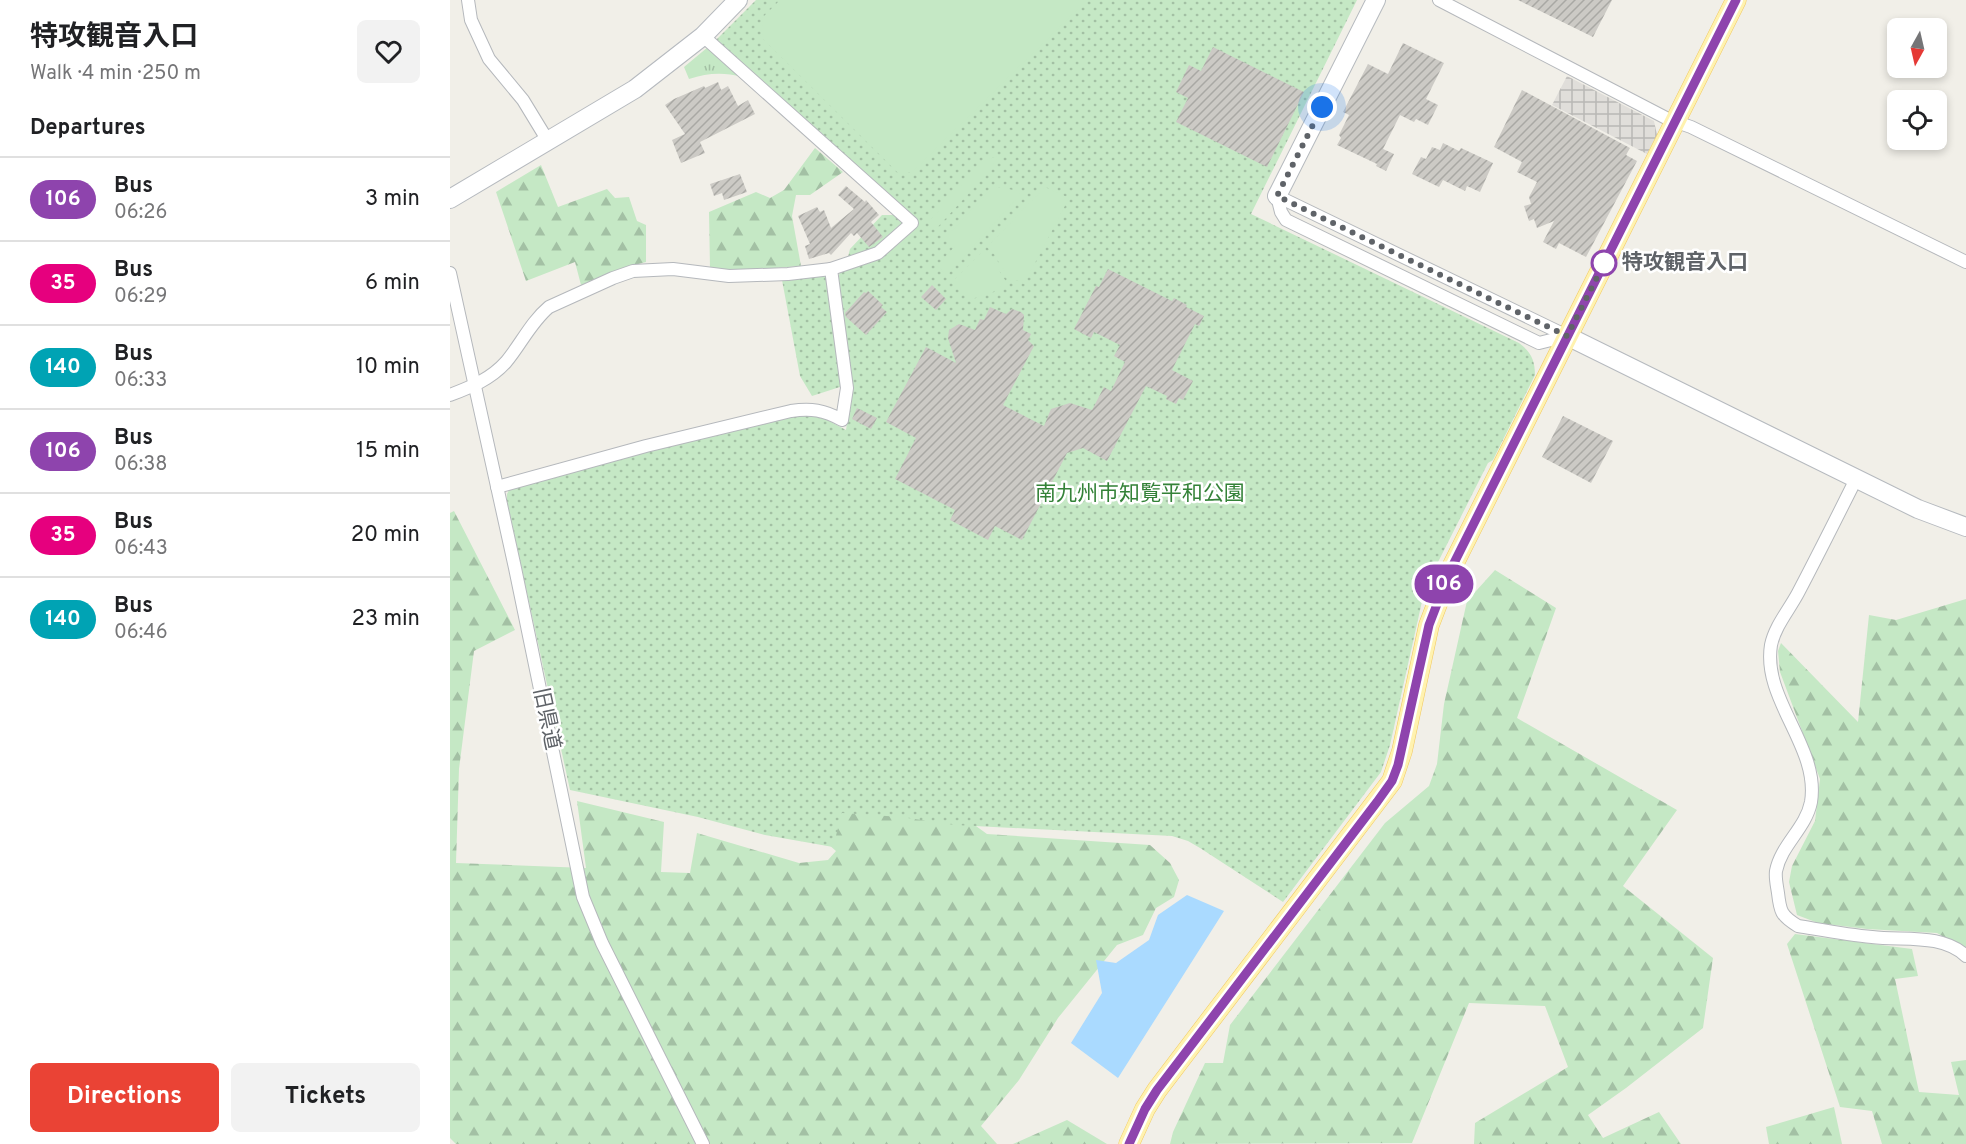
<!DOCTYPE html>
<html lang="en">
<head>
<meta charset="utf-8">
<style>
  :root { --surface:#fff; --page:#f2f2f2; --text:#202124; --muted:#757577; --line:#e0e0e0; --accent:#ea4335 }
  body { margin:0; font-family:Overpass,"Noto Sans JP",sans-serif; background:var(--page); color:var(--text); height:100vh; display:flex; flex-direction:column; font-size:22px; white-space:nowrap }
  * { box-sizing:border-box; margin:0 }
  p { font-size:20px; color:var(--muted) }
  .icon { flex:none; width:33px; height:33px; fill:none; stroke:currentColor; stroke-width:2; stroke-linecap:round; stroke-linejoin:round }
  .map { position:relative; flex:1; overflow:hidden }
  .sheet { display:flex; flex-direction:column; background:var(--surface); width:450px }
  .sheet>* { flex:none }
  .badge { padding:0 12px; border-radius:20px; font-size:21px; line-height:39px }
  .needle { width:39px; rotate:188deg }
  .fabs { position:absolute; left:1437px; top:18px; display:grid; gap:12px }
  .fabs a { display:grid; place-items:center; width:60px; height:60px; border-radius:9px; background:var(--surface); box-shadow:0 3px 9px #0003; font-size:30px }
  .you { position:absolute; width:30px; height:30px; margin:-15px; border:4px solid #fff; border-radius:50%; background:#1a73e8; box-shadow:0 0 0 9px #1a73e833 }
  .map>.badge { position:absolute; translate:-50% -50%; box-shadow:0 0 0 3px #fff }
  h2 { padding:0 30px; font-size:22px; line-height:54px }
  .round { display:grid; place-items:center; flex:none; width:63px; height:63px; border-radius:9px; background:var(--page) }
  .head { display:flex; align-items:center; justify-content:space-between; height:102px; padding:0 30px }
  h1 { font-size:28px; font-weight:700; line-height:45px }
  .button { display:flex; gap:12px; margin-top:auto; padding:12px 30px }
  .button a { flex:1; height:69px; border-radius:9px; background:var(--accent); color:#fff; font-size:24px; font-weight:700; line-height:69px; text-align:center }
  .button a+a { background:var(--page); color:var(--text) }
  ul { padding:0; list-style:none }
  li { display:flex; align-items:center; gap:18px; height:84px; padding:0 30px; border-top:2px solid var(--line) }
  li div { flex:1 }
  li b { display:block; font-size:22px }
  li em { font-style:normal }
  li .badge { min-width:66px; font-weight:700; text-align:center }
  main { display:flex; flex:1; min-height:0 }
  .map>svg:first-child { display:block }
  .industrial { fill:url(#industrial-grid) }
  .grass { fill:url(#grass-tufts) }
  .forest { fill:url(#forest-firs) }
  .park { fill:url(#park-dots) }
  .garden { fill:#c5e8c5 }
  .water { fill:#aadaff }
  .building { fill:url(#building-hatch) }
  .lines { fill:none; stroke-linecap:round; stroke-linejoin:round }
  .street-casing { stroke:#b5b8bc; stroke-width:14 }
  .secondary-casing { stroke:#b6babf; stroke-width:20 }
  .primary-casing { stroke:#f2c960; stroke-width:21 }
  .street { stroke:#fff; stroke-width:12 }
  .secondary { stroke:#fff; stroke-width:18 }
  .primary { stroke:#fff2af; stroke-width:20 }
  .line-casing { stroke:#fff; stroke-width:14 }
  .line { stroke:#8e44ad; stroke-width:9 }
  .walk { stroke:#5f6368; stroke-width:6; stroke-dasharray:0 10.8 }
  .stop-dot { fill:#fff; stroke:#8e44ad; stroke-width:3 }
  .labels { text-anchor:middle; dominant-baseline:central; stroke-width:5; stroke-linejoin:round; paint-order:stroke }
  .stop-label { font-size:21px; font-weight:bold; fill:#5f6368; stroke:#fff; text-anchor:start }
  .park-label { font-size:21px; fill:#348238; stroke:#fff }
  .street-label { font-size:21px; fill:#5f6368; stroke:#fff }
</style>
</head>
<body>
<main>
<section class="sheet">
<div class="head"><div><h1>特攻観音入口</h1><p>Walk · 4 min · 250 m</p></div><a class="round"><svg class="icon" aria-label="heart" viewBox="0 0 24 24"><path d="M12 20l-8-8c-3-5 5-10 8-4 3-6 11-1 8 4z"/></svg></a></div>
<h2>Departures</h2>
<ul>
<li><span class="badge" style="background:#8e44ad;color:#fff">106</span><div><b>Bus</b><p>06:26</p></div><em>3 min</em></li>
<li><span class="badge" style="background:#e6007e;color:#fff">35</span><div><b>Bus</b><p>06:29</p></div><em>6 min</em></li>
<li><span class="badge" style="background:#00a3b4;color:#fff">140</span><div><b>Bus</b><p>06:33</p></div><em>10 min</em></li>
<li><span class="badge" style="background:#8e44ad;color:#fff">106</span><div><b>Bus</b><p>06:38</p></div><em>15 min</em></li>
<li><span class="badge" style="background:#e6007e;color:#fff">35</span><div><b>Bus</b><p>06:43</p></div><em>20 min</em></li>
<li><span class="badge" style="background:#00a3b4;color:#fff">140</span><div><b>Bus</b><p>06:46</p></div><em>23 min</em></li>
</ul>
<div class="button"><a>Directions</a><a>Tickets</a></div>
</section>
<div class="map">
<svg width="1516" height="1144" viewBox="0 0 1516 1144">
  <defs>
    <pattern id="industrial-grid" width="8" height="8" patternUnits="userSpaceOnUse" patternTransform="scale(1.5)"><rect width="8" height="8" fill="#e0deda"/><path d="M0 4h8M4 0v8" fill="none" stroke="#b9b8b5"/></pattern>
    <pattern id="grass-tufts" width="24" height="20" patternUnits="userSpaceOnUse" patternTransform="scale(1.5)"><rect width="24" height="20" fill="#c5e8c5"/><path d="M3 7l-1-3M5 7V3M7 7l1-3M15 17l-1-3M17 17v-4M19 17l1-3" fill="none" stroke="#a3c0a4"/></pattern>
    <pattern id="forest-firs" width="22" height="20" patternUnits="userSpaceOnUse" patternTransform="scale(1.5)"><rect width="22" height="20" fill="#c5e8c5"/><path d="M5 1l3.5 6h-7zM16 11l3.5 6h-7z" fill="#a3c0a4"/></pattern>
    <pattern id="park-dots" width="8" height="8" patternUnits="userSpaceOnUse" patternTransform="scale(1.5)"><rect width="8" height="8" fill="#c5e8c5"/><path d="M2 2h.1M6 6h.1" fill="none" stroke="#a3c0a4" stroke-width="1.8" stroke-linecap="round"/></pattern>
    <pattern id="building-hatch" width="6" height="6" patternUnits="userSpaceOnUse" patternTransform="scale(1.5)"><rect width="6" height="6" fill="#cccac5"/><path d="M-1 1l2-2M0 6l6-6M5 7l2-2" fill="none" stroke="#a9a8a4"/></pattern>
  </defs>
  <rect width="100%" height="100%" fill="#f1efe8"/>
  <!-- industrial -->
  <polygon class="industrial" points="1117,76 1204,121 1207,135 1197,154 1102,105"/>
  <!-- grass -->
  <path class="grass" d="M 258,47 L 292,77 C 273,72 258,73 239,79 L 234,67 Z"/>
  <!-- forest -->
  <g class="forest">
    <polygon points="365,148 393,172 360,195 346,195 342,216 351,266 284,271 260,268 259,212 306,192 320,198 334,190"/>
    <polygon points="91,165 108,207 157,189 165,198 179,197 187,221 196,225 196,262 169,269 131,285 125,262 76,281 46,192"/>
    <polygon points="4,511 65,630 24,651 9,769 6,863 136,868 127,801 214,822 211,872 240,873 247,833 349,863 378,860 386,851 355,824 362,781 486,797 537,834 700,845 720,863 729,880 724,897 706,908 693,935 667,945 608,1018 569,1080 531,1126 547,1144 6,1144 0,1138 0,513"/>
    <polygon points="1045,570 1106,608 1067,718 1227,810 1173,886 1263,958 1253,1028 1176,1088 1138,1115 1153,1138 1209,1112 1231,1144 1024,1144 1025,1123 1118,1067 1095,1006 1019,1003 962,1143 720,1144 723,1132 755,1063 773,1063 780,1025 935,823 979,786 987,764 994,704 1017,601"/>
    <polygon points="1516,599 1516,950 1487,933 1417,929 1368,923 1347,915 1339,882 1342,866 1365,821 1370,779 1330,672 1328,651 1331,643 1408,722 1419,615 1446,620"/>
    <polygon points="1345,934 1462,949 1468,976 1445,979 1469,1092 1509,1095 1501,1062 1516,1060 1516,1144 1432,1144 1422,1111 1390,1107 1337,944"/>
    <polygon points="1384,1107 1392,1144 1319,1144 1316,1127"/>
    <polygon points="617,1120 657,1144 563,1144"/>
  </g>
  <!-- park -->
  <g class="park">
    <path d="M 306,0 L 907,0 L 801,214 L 1069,343 C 1081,352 1085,360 1085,375 L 1043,460 L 1038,463 L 981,576 L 973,597 L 940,745 L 931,772 L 833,902 L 750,848 L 738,841 L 722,836 L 505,825 L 451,817 L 392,813 L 383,847 L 315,835 L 248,817 L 120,790 L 57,501 L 57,494 L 60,488 L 205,448 L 355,414 L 370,416 L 396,430 L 402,389 L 388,281 L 390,270 L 398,257 L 400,249 L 432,215 L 446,215 L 266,40 Z"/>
    <polygon points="378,274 393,386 362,396 350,376 332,280"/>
  </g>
  <!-- garden -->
  <g class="garden">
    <polygon points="330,0 630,0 630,7 462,172 447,172 312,38 313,17"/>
    <polygon points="549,156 532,179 486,229 478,222 535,160"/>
    <path d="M 543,187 C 547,187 567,190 570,192 L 569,196 L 497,275 L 487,266 L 506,245 L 497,236 Z"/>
    <polygon points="595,187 619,198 574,284 567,280 561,281 546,258 547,257 537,247"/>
    <polygon points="532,252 541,262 543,261 557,283 543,292 519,300 502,282"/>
  </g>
  <!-- water -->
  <polygon class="water" points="737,895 774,911 668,1078 621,1043 652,993 646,960 666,963 699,940 708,915"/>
  <!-- building -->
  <g class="building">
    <polygon points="1068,0 1162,0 1143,37"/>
    <polygon points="953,43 994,63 976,99 988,105 978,125 966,119 964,122 950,115 933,149 944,154 936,171 926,166 927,164 887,145 891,138 889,135 899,115 893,112 918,64 938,74"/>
    <polygon points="763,47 854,92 817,167 726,122 738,98 726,92 739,65 751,71"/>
    <polygon points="268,82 271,90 278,86 288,106 298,100 305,114 250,142 255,153 231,163 222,140 235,134 215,105 224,99 254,86 255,88"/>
    <polygon points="1072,90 1180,148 1176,155 1187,161 1136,257 1109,243 1106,249 1093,242 1104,221 1087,228 1084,219 1079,221 1074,206 1081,204 1079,197 1087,182 1067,172 1072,162 1044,147"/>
    <polygon points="993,143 1009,151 1011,148 1043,163 1030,192 1017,186 1015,191 993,180 989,187 962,174 971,157 976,159 982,147 990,150"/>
    <polygon points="290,174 297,192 274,200 272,193 264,196 260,184"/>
    <polygon points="396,186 415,202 416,200 429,215 421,222 433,237 419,247 407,233 404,236 401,233 381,255 379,253 359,259 355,246 360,244 348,216 367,207 370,212 374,210 381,228 404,209 388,195"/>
    <polygon points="658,269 722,301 724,298 737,305 736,307 754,316 749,326 745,324 722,370 743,381 733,400 729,398 726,404 716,399 717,396 696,386 657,461 633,448 617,453 572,540 545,526 538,540 500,520 505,510 445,479 466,438 436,422 476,347 506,363 498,338 499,330 509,324 525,330 530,319 534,320 540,307 556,314 562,309 571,312 574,315 573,330 581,334 578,340 584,346 553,405 594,426 601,409 620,403 642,410 654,387 661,391 675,362 664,356 670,345 644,332 641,338 624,329 646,286 649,287"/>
    <polygon points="482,285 496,299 486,310 471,297"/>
    <polygon points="418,291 433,305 431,307 437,312 416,335 396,317 395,313 414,292 416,293"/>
    <polygon points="407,408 427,418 421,429 402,419"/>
    <polygon points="1113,416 1163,441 1141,483 1092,457"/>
  </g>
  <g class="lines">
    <!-- street casing -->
    <g class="street-casing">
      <g id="street">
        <polyline points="18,0 21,20 39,59 73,100 98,141"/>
        <polyline points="989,0 1218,119 1241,127 1516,262"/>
        <polyline points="827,196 831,212 836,220 1089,343 1117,336"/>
        <polyline points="827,196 1117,336"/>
        <polyline points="0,273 65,568 133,897 152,943 253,1144"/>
        <path d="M 0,395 C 21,387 41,379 56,362 C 71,344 81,322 99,307 L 163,278 L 183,271 L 223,269 L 279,276 L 338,274 L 381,269"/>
        <path d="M 1406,479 C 1387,517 1368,555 1348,593 C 1339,610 1325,626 1321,645 C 1312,700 1370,747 1361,802 C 1356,828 1331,845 1326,871 C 1325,878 1327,886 1328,893 C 1330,911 1331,916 1348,926 C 1372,930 1397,935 1422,937 C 1453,941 1491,933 1516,956"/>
        <path d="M 47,487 L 196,446 L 341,411 C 361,408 374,410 392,420 L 397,388 L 381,269 L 428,253 L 462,223 L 253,36"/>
      </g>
    </g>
    <!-- secondary casing -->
    <g class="secondary-casing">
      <g id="secondary">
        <polyline points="827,196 926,0"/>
        <polyline points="0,199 185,89 253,36 288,0"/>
        <polyline points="1117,336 1468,509 1516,527"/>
      </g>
    </g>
    <!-- primary casing -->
    <g class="primary-casing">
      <polyline id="primary" points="679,1144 695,1109 707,1090 942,781 952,751 979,625 999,573 1286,0"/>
    </g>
    <!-- street -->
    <use href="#street" class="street"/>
    <!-- secondary -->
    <use href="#secondary" class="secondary"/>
    <!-- primary -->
    <use href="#primary" class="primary"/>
  </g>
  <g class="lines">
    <!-- line casing -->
    <g class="line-casing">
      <polyline id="line" points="679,1144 695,1109 707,1090 927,802 942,781 948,765 979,625 999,573 1286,0"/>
    </g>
    <!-- line -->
    <use href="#line" class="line"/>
    <!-- walk -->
    <polyline class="walk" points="872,107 827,196 1117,336 1159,254 1154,263"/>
  </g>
  <!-- markers -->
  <circle class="stop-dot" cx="1154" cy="263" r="12"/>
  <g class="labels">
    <!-- stop labels -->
    <g class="stop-label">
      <text x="1172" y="263">特攻観音入口</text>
    </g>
    <!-- park labels -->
    <g class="park-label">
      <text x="690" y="494">南九州市知覧平和公園</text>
    </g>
    <!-- street labels -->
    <g class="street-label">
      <text transform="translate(96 719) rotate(78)">旧県道</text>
    </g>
  </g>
</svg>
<div class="fabs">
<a><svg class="needle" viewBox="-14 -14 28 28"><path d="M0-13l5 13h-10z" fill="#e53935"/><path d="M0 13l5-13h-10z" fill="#757577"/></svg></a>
<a><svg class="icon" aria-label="locate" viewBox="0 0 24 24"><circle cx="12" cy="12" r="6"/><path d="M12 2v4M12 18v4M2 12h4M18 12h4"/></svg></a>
</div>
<div class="you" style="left:872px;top:107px"></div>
<b class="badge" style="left:994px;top:584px;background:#8e44ad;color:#fff">106</b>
</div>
</main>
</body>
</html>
